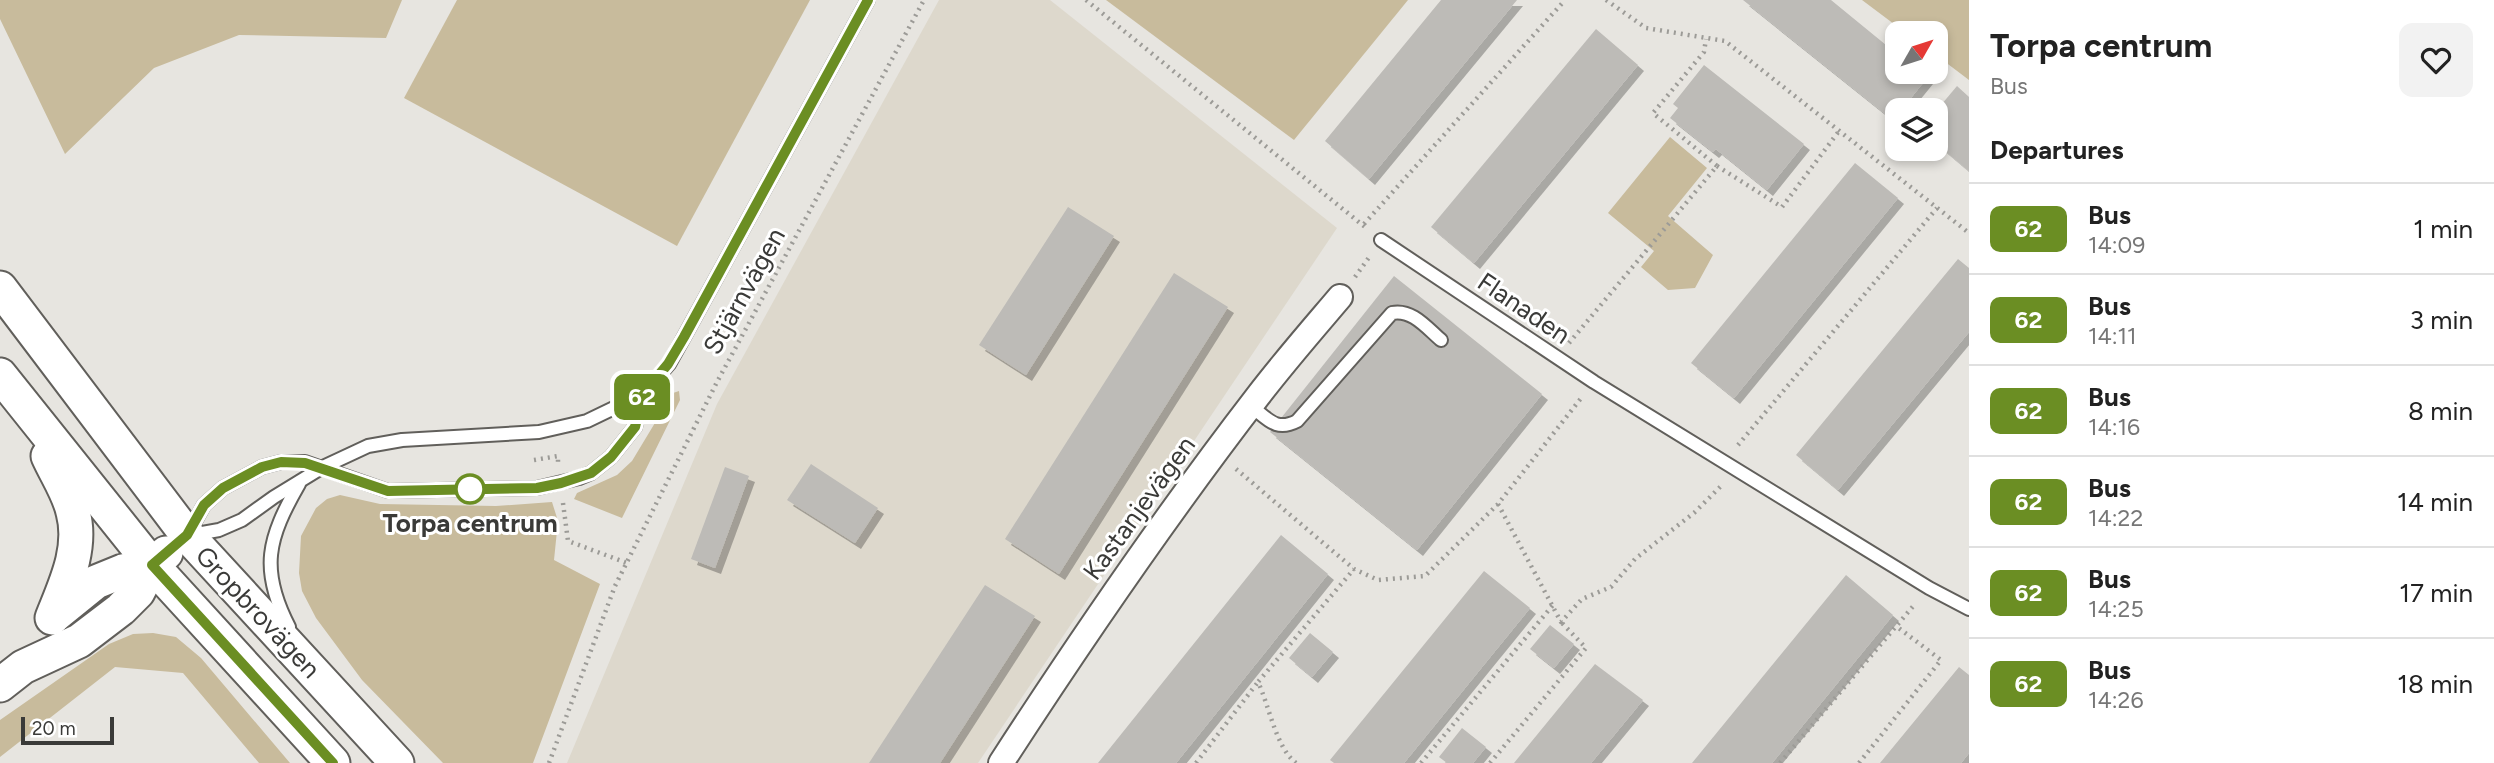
<!DOCTYPE html>
<html lang="en">
<head>
<meta charset="utf-8">
<style>
  :root { --surface:#fff; --page:#f2f2f2; --text:#222; --muted:#767676; --line:#e0e0e0 }
  body { margin:0; font-family:Figtree,sans-serif; background:var(--page); color:var(--text); height:100vh; display:flex; flex-direction:column; font-size:26px; white-space:nowrap }
  * { box-sizing:border-box; margin:0 }
  p { font-size:23px; color:var(--muted) }
  .icon { flex:none; width:38px; height:38px; fill:none; stroke:currentColor; stroke-width:2; stroke-linecap:round; stroke-linejoin:round }
  .map { position:relative; flex:1; overflow:hidden }
  .sheet { display:flex; flex-direction:column; background:var(--surface); width:525px }
  .sheet>* { flex:none }
  .badge { padding:0 14px; border-radius:10px; font-size:24px; line-height:46px }
  .needle { width:46px; rotate:51deg }
  .controls { position:absolute; left:1885px; top:21px; display:grid; gap:14px }
  .controls a { display:grid; place-items:center; width:63px; height:63px; border-radius:14px; background:var(--surface); box-shadow:0 4px 10px #0003; font-size:35px }
  .scale { position:absolute; left:21px; bottom:18px; width:93px; box-sizing:border-box; padding-left:7px; border:4px solid #3a3a38; border-top:0; font-size:19px; line-height:24px; white-space:nowrap; color:#3a3a38; -webkit-text-stroke:5px #fff; paint-order:stroke }
  .map>.badge { position:absolute; translate:-50% -50%; box-shadow:0 0 0 4px #fff }
  h2 { padding:0 21px; font-size:26px; line-height:63px }
  .round { display:grid; place-items:center; flex:none; width:74px; height:74px; border-radius:14px; background:var(--page) }
  .summary { display:flex; align-items:center; justify-content:space-between; height:119px; padding:0 21px }
  h1 { font-size:33px; font-weight:700; line-height:52px }
  ul { padding:0; list-style:none }
  li { display:flex; align-items:center; gap:21px; height:91px; padding:0 21px; border-top:2px solid var(--line) }
  li div { flex:1 }
  li b { display:block; font-size:26px }
  li em { font-style:normal }
  li .badge { min-width:77px; font-weight:700; text-align:center }
  main { display:flex; flex:1; min-height:0 }
  .map>svg:first-child { display:block }
  .built { fill:#ddd8cc }
  .green { fill:#c8bb9c }
  .building { fill:#bdbbb7; filter:url(#shadow) }
  .lines { fill:none; stroke-linecap:round; stroke-linejoin:round }
  .lane-casing { stroke:#615f5b; stroke-width:16 }
  .street-casing { stroke:#615f5b; stroke-width:28 }
  .secondary-casing { stroke:#615f5b; stroke-width:37 }
  .path { stroke:#9c9b97; stroke-width:4.5; stroke-dasharray:2 5; stroke-linecap:butt }
  .lane { stroke:#fff; stroke-width:12 }
  .street { stroke:#fff; stroke-width:24 }
  .secondary { stroke:#fff; stroke-width:33 }
  .line-casing { stroke:#fff; stroke-width:16 }
  .line { stroke:#6b8e23; stroke-width:10 }
  .stop-dot { fill:#fff; stroke:#6b8e23; stroke-width:3.5 }
  .labels { text-anchor:middle; dominant-baseline:central; stroke-width:6; stroke-linejoin:round; paint-order:stroke }
  .street-label { font-size:26px; fill:#3a3a38; stroke:#fff }
  .stop-label { font-size:26px; font-weight:bold; fill:#3a3a38; stroke:#fff }
</style>
</head>
<body>
<main>
<div class="map">
<svg width="1969" height="763" viewBox="0 0 1969 763">
  <defs>
    <filter id="shadow"><feDropShadow dx="6" dy="6" stdDeviation="0" flood-color="#0004"/></filter>
  </defs>
  <rect width="100%" height="100%" fill="#e7e5e0"/>
  <!-- built -->
  <polygon class="built" points="939,0 1050,0 1337,228 978,763 567,763 717,404"/>
  <!-- green -->
  <g class="green">
    <polygon points="0,0 402,0 386,38 239,35 154,68 65,154 0,19"/>
    <polygon points="457,0 810,0 677,246 404,98"/>
    <polygon points="1106,0 1408,0 1294,140"/>
    <polygon points="1862,0 1969,0 1969,80 1936,55 1936,33 1906,33"/>
    <polygon points="1670,137 1707,168 1668,216 1713,255 1695,288 1668,290 1641,267 1654,251 1608,213"/>
    <polygon points="679,391 680,400 622,518 574,499 577,493 617,475 632,461 673,393"/>
    <polygon points="340,495 380,504 496,506 552,502 558,521 554,560 600,584 533,763 443,763 362,680 316,618 302,591 299,573 301,536 316,508 327,499"/>
    <polygon points="153,633 176,637 201,658 290,763 259,763 183,673 115,667 0,757 0,720 109,644 133,634"/>
  </g>
  <!-- building -->
  <g class="building">
    <polygon points="1441,0 1517,0 1369,179 1325,141"/>
    <polygon points="1743,0 1831,0 1897,54 1897,72 1919,72 1927,78 1901,110 1897,110 1897,115 1893,120"/>
    <polygon points="1596,29 1638,65 1474,263 1431,227"/>
    <polygon points="1704,65 1804,144 1767,190 1716,149 1713,152 1670,118 1678,108 1673,104"/>
    <polygon points="1957,86 1969,97 1969,171 1936,143 1936,111"/>
    <polygon points="1855,163 1898,198 1734,398 1691,363"/>
    <polygon points="1068,207 1114,236 1026,375 979,345"/>
    <polygon points="1958,259 1969,268 1969,332 1838,490 1796,455"/>
    <polygon points="1174,273 1228,307 1059,574 1005,539"/>
    <polygon points="1394,276 1542,394 1417,550 1270,432"/>
    <polygon points="811,464 878,508 855,543 787,500"/>
    <polygon points="725,467 749,476 715,568 691,559"/>
    <polygon points="1281,535 1328,574 1176,763 1098,763"/>
    <polygon points="1484,571 1530,608 1404,763 1334,763 1330,760"/>
    <polygon points="1846,575 1893,615 1772,763 1692,763"/>
    <polygon points="985,585 1035,616 940,763 869,763"/>
    <polygon points="1550,625 1574,644 1554,668 1530,649"/>
    <polygon points="1310,633 1333,652 1312,677 1289,658"/>
    <polygon points="1595,664 1643,700 1591,763 1514,763"/>
    <polygon points="1959,667 1969,675 1969,753 1961,763 1880,763"/>
    <polygon points="1462,728 1486,747 1473,763 1447,763 1439,757"/>
  </g>
  <g class="lines">
    <!-- lane casing -->
    <g class="lane-casing">
      <g id="lane">
        <polyline points="1381,240 1594,382 1929,588 1969,609"/>
        <path d="M 1251,406 C 1268,419 1276,432 1297,421 L 1392,313 C 1412,309 1426,327 1441,340"/>
        <polyline points="189,532 204,505 223,488 262,467 281,462 305,462 388,491 537,488 579,478 591,473 611,457 635,427 643,394"/>
        <polyline points="191,535 219,530 242,520 274,497 323,467 368,446 402,440 539,432 587,421 643,394 669,364 684,337 868,0"/>
        <path d="M 289,627 C 259,569 268,538 299,484"/>
      </g>
    </g>
    <!-- street casing -->
    <g class="street-casing">
      <path id="street" d="M 1001,763 C 1082,638 1167,514 1258,396 C 1284,362 1312,330 1340,297"/>
    </g>
    <!-- secondary casing -->
    <g class="secondary-casing">
      <g id="secondary">
        <polyline points="0,288 187,535 397,763"/>
        <polyline points="0,375 152,565 333,763"/>
        <path d="M 48,456 C 56,474 69,493 73,512 C 83,549 65,585 52,618"/>
        <polyline points="54,616 96,582 123,571 152,565"/>
        <polyline points="0,685 23,667 79,641 121,609 138,592 152,565 166,553"/>
      </g>
    </g>
    <!-- path -->
    <g class="path">
      <polyline points="1086,0 1365,227"/>
      <polyline points="1606,0 1646,28 1725,41 1969,233"/>
      <polyline points="1717,166 1782,207 1839,131"/>
      <polyline points="1364,224 1565,0"/>
      <polyline points="1355,277 1370,256"/>
      <polyline points="1569,343 1717,166 1653,113 1704,52 1706,39"/>
      <polyline points="1738,445 1937,208"/>
      <polyline points="534,460 558,456 558,463"/>
      <polyline points="1236,469 1354,569 1378,580 1425,576 1498,504 1582,397"/>
      <polyline points="563,503 568,541 627,563"/>
      <polyline points="1498,504 1561,622 1582,599 1611,587 1635,559 1695,512 1723,484"/>
      <polyline points="549,763 615,586 717,382 924,0"/>
      <polyline points="1196,763 1258,682"/>
      <path d="M 1296,763 C 1276,748 1269,705 1258,682 L 1354,569"/>
      <polyline points="1421,763 1553,605"/>
      <polyline points="1490,763 1586,648 1561,622"/>
      <polyline points="1780,763 1915,604"/>
      <polyline points="1859,763 1941,660 1896,626"/>
    </g>
    <!-- lane -->
    <use href="#lane" class="lane"/>
    <!-- street -->
    <use href="#street" class="street"/>
    <!-- secondary -->
    <use href="#secondary" class="secondary"/>
  </g>
  <g class="lines">
    <!-- line casing -->
    <g class="line-casing">
      <polyline id="line" points="333,763 152,565 187,535 204,505 223,488 262,467 281,462 305,463 388,491 537,488 561,483 591,473 611,457 635,427 643,394 668,364 684,337 868,0"/>
    </g>
    <!-- line -->
    <use href="#line" class="line"/>
  </g>
  <!-- markers -->
  <circle class="stop-dot" cx="470" cy="489" r="14"/>
  <g class="labels">
    <!-- street labels -->
    <g class="street-label">
      <text transform="translate(744 291) rotate(-61)">Stjärnvägen</text>
      <text transform="translate(1524 308) rotate(34)">Flanaden</text>
      <text transform="translate(1139 508) rotate(-54)">Kastanjevägen</text>
      <text transform="translate(258 612) rotate(47)">Gropbrovägen</text>
    </g>
    <!-- stop labels -->
    <g class="stop-label">
      <text x="470" y="523">Torpa centrum</text>
    </g>
  </g>
</svg>
<div class="controls">
<a><svg class="needle" viewBox="-14 -14 28 28"><path d="M0-13l5 13h-10z" fill="#e53935"/><path d="M0 13l5-13h-10z" fill="#767676"/></svg></a>
<a><svg class="icon" aria-label="layers" viewBox="0 0 24 24"><path d="M12 4l9 5-9 5-9-5zM3 14l9 5 9-5"/></svg></a>
</div>
<div class="scale">20 m</div>
<b class="badge" style="left:642px;top:397px;background:#6b8e23;color:#fff">62</b>
</div>
<section class="sheet">
<div class="summary"><div><h1>Torpa centrum</h1><p>Bus</p></div><a class="round"><svg class="icon" aria-label="heart" viewBox="0 0 24 24"><path d="M12 20l-8-8c-3-5 5-10 8-4 3-6 11-1 8 4z"/></svg></a></div>
<h2>Departures</h2>
<ul>
<li><span class="badge" style="background:#6b8e23;color:#fff">62</span><div><b>Bus</b><p>14:09</p></div><em>1 min</em></li>
<li><span class="badge" style="background:#6b8e23;color:#fff">62</span><div><b>Bus</b><p>14:11</p></div><em>3 min</em></li>
<li><span class="badge" style="background:#6b8e23;color:#fff">62</span><div><b>Bus</b><p>14:16</p></div><em>8 min</em></li>
<li><span class="badge" style="background:#6b8e23;color:#fff">62</span><div><b>Bus</b><p>14:22</p></div><em>14 min</em></li>
<li><span class="badge" style="background:#6b8e23;color:#fff">62</span><div><b>Bus</b><p>14:25</p></div><em>17 min</em></li>
<li><span class="badge" style="background:#6b8e23;color:#fff">62</span><div><b>Bus</b><p>14:26</p></div><em>18 min</em></li>
</ul>
</section>
</main>
</body>
</html>
